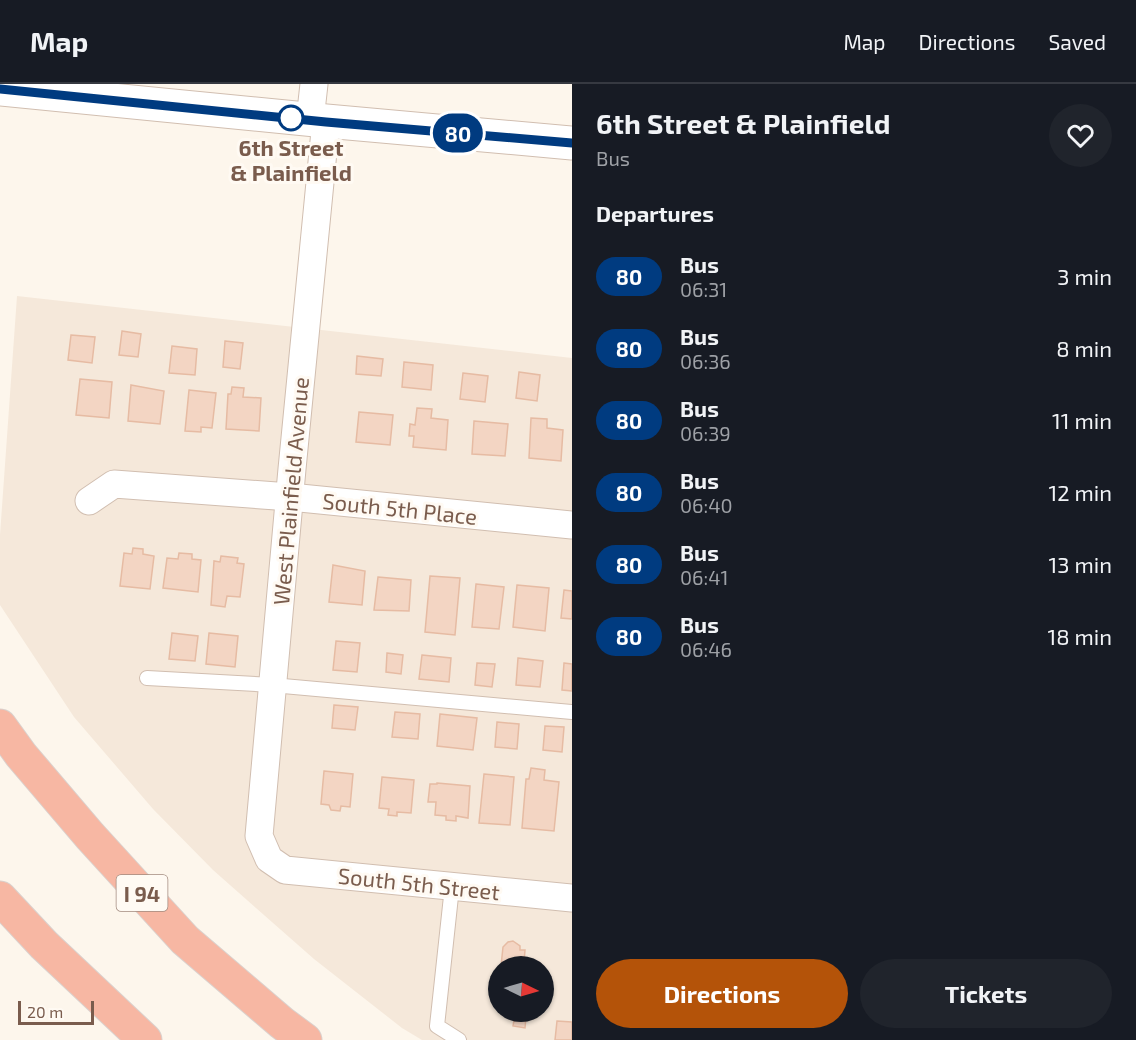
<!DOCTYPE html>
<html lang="en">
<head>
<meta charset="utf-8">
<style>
  :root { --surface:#171b24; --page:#20242c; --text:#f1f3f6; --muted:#9ea1a6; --line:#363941; --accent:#b45309 }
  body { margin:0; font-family:"Exo 2",sans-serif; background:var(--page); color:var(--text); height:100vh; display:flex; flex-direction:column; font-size:22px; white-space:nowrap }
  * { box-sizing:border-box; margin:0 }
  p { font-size:20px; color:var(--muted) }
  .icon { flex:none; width:33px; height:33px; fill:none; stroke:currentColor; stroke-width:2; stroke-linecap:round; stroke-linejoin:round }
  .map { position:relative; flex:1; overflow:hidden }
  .side { display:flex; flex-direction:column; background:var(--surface); width:564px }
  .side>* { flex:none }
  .badge { padding:0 12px; border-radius:20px; font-size:21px; line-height:39px }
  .needle { width:39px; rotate:95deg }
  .fabs { position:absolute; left:488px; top:872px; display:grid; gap:12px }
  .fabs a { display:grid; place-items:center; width:66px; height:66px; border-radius:50%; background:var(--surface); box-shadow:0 2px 4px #0004; font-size:30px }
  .scale { position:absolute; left:18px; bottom:15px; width:76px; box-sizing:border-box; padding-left:6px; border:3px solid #7a5c4d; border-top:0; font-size:16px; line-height:21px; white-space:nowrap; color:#7a5c4d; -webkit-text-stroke:4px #fffaf3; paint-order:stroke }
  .map>.badge { position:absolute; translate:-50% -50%; box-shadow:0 0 0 3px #fff }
  h2 { padding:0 24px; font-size:22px; line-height:54px }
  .round { display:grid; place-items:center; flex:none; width:63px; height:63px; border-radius:32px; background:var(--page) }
  .headline { display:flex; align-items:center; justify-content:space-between; height:102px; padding:0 24px }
  h1 { font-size:28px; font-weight:700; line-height:45px }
  .primary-button { display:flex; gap:12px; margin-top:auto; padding:12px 24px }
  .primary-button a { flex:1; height:69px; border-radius:36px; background:var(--accent); color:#fff; font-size:24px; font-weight:700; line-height:69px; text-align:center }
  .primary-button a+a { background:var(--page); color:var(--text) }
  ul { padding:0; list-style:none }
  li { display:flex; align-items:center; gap:18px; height:72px; padding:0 24px }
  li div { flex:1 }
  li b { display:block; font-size:22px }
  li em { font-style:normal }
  li .badge { min-width:66px; font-weight:700; text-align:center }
  header { display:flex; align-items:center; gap:36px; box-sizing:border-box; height:84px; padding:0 30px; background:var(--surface); border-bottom:2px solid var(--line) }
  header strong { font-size:28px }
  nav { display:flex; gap:33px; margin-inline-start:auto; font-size:21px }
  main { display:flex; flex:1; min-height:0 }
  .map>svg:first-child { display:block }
  .residential { fill:#f5e8da; fill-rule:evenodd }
  .building { fill:#f3d5c3; stroke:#e6bba3; stroke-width:1.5 }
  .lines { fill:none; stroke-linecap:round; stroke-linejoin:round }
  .service-casing { stroke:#d1beb0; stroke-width:16 }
  .minor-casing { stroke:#d1beb0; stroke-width:29 }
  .tertiary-casing { stroke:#d1beb0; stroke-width:35 }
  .motorway-casing { stroke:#dad1cd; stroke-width:35 }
  .service { stroke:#fff; stroke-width:14 }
  .minor { stroke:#fff; stroke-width:27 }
  .tertiary { stroke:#fff; stroke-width:33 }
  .motorway { stroke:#f7b7a3; stroke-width:33 }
  .line-casing { stroke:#fff; stroke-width:14 }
  .line { stroke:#003b80; stroke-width:9 }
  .stop-dot { fill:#fff; stroke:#003b80; stroke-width:3 }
  .labels { text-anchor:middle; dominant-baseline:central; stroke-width:6; stroke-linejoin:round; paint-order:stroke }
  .shield { fill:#fffaf3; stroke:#a28b7f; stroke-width:1.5 }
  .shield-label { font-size:21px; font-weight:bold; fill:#7a5c4d }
  .stop-label { font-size:22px; font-weight:bold; fill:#7a5c4d; stroke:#fffaf3 }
  .street-label { font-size:22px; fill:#7a5c4d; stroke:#fffaf3 }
</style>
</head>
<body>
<header>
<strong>Map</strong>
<nav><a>Map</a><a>Directions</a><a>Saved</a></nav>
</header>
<main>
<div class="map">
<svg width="572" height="956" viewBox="0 0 572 956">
  <rect width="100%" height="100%" fill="#fdf6ec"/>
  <!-- residential -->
  <path class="residential" d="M 17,212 L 572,274 L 572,956 L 422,956 L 402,944 L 314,875 L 213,786 L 153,725 L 74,633 L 0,521 L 0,451 ZM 498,882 L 543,882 L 543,927 L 498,927 Z"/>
  <!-- building -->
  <g class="building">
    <polygon points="122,247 141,250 138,273 119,271"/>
    <polygon points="71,251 95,253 92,279 68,276"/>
    <polygon points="225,257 243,259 240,285 223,283"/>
    <polygon points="172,262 197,265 195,291 169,289"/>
    <polygon points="357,272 383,275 381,292 356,290"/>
    <polygon points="404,278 433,281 431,306 402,303"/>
    <polygon points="519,288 540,291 537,317 516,314"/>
    <polygon points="463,289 488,292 485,318 460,315"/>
    <polygon points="80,295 112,298 109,334 76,331"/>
    <polygon points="131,301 164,307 160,340 128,337"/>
    <polygon points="232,303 244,304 243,313 261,314 259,347 226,345 228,310 231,310"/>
    <polygon points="189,306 216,309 212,344 201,343 201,348 185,347"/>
    <polygon points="417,324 432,325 431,334 448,336 446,366 413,363 414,352 409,352 410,340 415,341"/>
    <polygon points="359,328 393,331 390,361 356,358"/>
    <polygon points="531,334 547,335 547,344 563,346 561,377 529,374"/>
    <polygon points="474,337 508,340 505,372 472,370"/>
    <polygon points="133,464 143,465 143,470 154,472 150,505 120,502 124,469 132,470"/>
    <polygon points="179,469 192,470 192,475 201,476 198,508 163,504 167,474 178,475"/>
    <polygon points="221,472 238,474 237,479 244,480 240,513 227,512 225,523 211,521 214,477 220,478"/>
    <polygon points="333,481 365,487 362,521 329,518"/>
    <polygon points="430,492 460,494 455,551 425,548"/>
    <polygon points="378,493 411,496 409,527 374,526"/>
    <polygon points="476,500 504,503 499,545 472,543"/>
    <polygon points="517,501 549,504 545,547 513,543"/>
    <polygon points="564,506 572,507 572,535 561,534"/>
    <polygon points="172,549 198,552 195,577 169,575"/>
    <polygon points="209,549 238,552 235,583 206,580"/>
    <polygon points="336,557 360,559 357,588 333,586"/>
    <polygon points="387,569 403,571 401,590 386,588"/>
    <polygon points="422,571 451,574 449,598 419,595"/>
    <polygon points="518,574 543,577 540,603 516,601"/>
    <polygon points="477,579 495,580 492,603 475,601"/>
    <polygon points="564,579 572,580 572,607 562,606"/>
    <polygon points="334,621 358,623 355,646 332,644"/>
    <polygon points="395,628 420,630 418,655 392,653"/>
    <polygon points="440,630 477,634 473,666 437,662"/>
    <polygon points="497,638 519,640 517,665 495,663"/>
    <polygon points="545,642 564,643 562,668 543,666"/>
    <polygon points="531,684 545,686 544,696 559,698 554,747 522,744 526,695 529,695"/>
    <polygon points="324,687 353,690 350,723 341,722 340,727 331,726 329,721 321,720"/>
    <polygon points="484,690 514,693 510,741 479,739"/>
    <polygon points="382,693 414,696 411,729 397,728 397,732 388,731 389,725 379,724"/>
    <polygon points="437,699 470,702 468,734 456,732 456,737 446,736 446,732 435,731 436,718 428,718 430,700 437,700"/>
    <polygon points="513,857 520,862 520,866 525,866 524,878 541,880 540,882 501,882 503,863 508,858"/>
    <polygon points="515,931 526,933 525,944 513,942"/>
    <polygon points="557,937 572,938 572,956 555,956"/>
  </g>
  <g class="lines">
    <!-- service casing -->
    <g class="service-casing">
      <g id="service">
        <polyline points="147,594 272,601 572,628"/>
        <polyline points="452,803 437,942 459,956"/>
      </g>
    </g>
    <!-- minor casing -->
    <g class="minor-casing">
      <g id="minor">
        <polyline points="310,36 314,0"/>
        <polyline points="326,37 292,385 259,752 269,775 285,786 572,814"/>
        <polyline points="89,417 114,400 290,413 572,441"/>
      </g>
    </g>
    <!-- tertiary casing -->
    <g class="tertiary-casing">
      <polyline id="tertiary" points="0,5 326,37 572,59"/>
    </g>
    <!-- motorway casing -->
    <g class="motorway-casing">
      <g id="motorway">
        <polyline points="0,642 21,671 90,752 185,856 282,939 305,956"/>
        <polyline points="0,814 44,861 145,956"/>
      </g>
    </g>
    <!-- service -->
    <use href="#service" class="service"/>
    <!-- minor -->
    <use href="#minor" class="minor"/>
    <!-- tertiary -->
    <use href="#tertiary" class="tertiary"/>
    <!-- motorway -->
    <use href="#motorway" class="motorway"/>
  </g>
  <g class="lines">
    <!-- line casing -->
    <g class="line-casing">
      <polyline id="line" points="0,5 326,38 572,59"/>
    </g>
    <!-- line -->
    <use href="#line" class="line"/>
  </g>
  <!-- markers -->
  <circle class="stop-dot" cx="291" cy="34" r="12"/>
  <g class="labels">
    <!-- shield labels -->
    <rect class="shield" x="116.5" y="791" width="51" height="36" rx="4.5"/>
    <g class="shield-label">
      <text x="142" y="809">I 94</text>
    </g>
    <!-- stop labels -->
    <g class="stop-label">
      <text x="291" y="63">6th Street<tspan x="291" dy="25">&amp; Plainfield</tspan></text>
    </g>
    <!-- street labels -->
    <g class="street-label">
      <text transform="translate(290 407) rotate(-85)">West Plainfield Avenue</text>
      <text transform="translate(400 424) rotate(6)">South 5th Place</text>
      <text transform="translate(419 799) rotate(6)">South 5th Street</text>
    </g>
  </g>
</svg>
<div class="fabs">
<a><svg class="needle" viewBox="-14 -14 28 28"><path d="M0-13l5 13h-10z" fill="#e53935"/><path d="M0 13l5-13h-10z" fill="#9ea1a6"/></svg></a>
</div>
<div class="scale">20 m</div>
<b class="badge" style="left:458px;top:49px;background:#003b80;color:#fff">80</b>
</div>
<section class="side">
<div class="headline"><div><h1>6th Street &amp; Plainfield</h1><p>Bus</p></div><a class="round"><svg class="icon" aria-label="heart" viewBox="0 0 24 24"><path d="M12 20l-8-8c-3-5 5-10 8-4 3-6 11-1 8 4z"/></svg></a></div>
<h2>Departures</h2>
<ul>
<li><span class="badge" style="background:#003b80;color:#fff">80</span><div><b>Bus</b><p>06:31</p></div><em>3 min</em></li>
<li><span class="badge" style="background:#003b80;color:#fff">80</span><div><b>Bus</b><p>06:36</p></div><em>8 min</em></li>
<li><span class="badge" style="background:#003b80;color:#fff">80</span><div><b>Bus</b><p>06:39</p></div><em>11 min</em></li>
<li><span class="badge" style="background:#003b80;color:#fff">80</span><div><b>Bus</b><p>06:40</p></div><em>12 min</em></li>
<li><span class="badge" style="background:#003b80;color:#fff">80</span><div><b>Bus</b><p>06:41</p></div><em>13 min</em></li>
<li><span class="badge" style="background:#003b80;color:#fff">80</span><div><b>Bus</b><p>06:46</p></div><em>18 min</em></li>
</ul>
<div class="primary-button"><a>Directions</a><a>Tickets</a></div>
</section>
</main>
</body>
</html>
